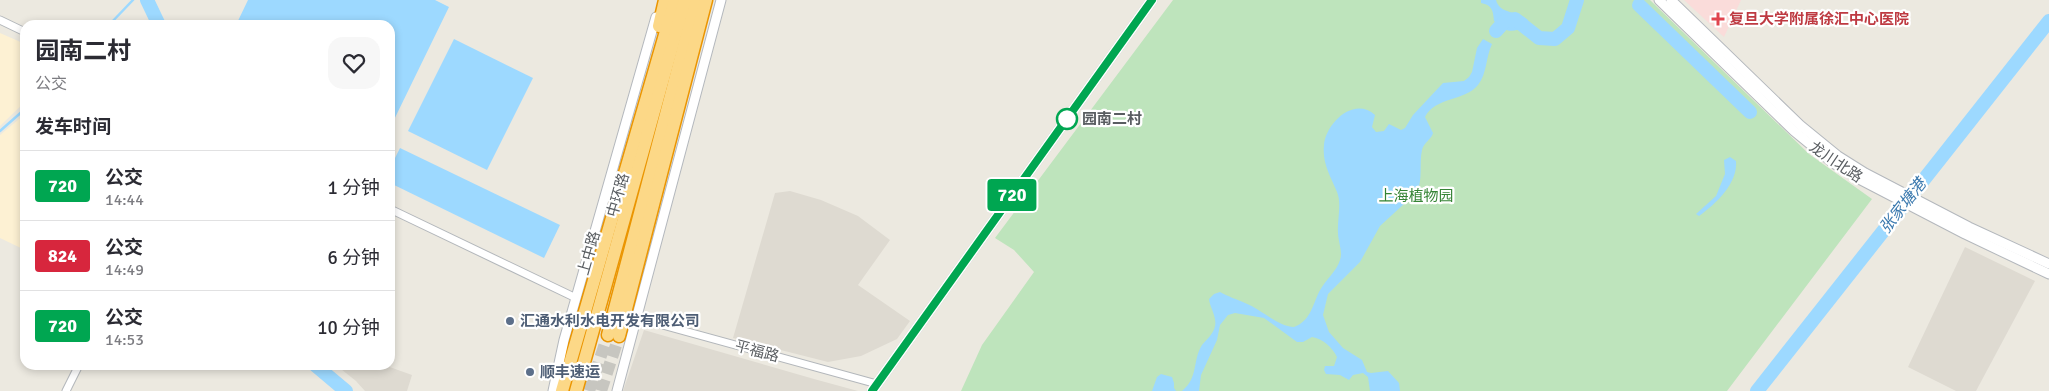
<!DOCTYPE html>
<html lang="zh">
<head>
<meta charset="utf-8">
<style>
  :root { --surface:#fff; --page:#f7f7f7; --text:#2b2b33; --muted:#7c7c81; --line:#e1e1e2 }
  body { margin:0; font-family:Signika,"Noto Sans SC",sans-serif; background:var(--page); color:var(--text); height:100vh; display:flex; flex-direction:column; font-size:19px; white-space:nowrap }
  * { box-sizing:border-box; margin:0 }
  p { font-size:16px; color:var(--muted) }
  .icon { flex:none; width:28px; height:28px; fill:none; stroke:currentColor; stroke-width:2; stroke-linecap:round; stroke-linejoin:round }
  .map { position:relative; flex:1; overflow:hidden }
  .sheet { position:absolute; left:20px; top:20px; width:375px; height:350px; display:flex; flex-direction:column; background:var(--surface); border-radius:15px; box-shadow:0 2px 8px #0003 }
  .sheet>* { flex:none }
  .badge { padding:0 10px; border-radius:4px; font-size:18px; line-height:32px }
  .map>.badge { position:absolute; translate:-50% -50%; box-shadow:0 0 0 2px #fff }
  h2 { padding:0 15px; font-size:19px; line-height:45px }
  .round { display:grid; place-items:center; flex:none; width:52px; height:52px; border-radius:15px; background:var(--page) }
  .head { display:flex; align-items:center; justify-content:space-between; height:85px; padding:0 15px }
  h1 { font-size:24px; font-weight:700; line-height:38px }
  ul { padding:0; list-style:none }
  li { display:flex; align-items:center; gap:15px; height:70px; padding:0 15px; border-top:1px solid var(--line) }
  li div { flex:1 }
  li b { display:block; font-size:19px }
  li em { font-style:normal }
  li .badge { min-width:55px; font-weight:700; text-align:center }
  .map>svg:first-child { display:block }
  .commercial { fill:#fdf1d3 }
  .education { fill:#dedad1 }
  .medical { fill:#fadcda }
  .garden { fill:#bee4bc }
  .water { fill:#9dd9ff }
  .lines { fill:none; stroke-linecap:round; stroke-linejoin:round }
  .stream { stroke:#9dd9ff; stroke-width:2.5 }
  .river { stroke:#9dd9ff; stroke-width:14 }
  .highway-tunnel { stroke:#c7c6c0; stroke-width:12; stroke-dasharray:12 6; stroke-linecap:butt }
  .street-casing { stroke:#b3b7bb; stroke-width:9 }
  .secondary-casing { stroke:#b4b8bd; stroke-width:11 }
  .highway-casing { stroke:#eb9501; stroke-width:15 }
  .street { stroke:#fff; stroke-width:7 }
  .secondary { stroke:#fff; stroke-width:9 }
  .highway { stroke:#fcd887; stroke-width:12 }
  .line-casing { stroke:#fff; stroke-width:11 }
  .line { stroke:#00a651; stroke-width:8 }
  .health-dot { fill:#e0444e; stroke:#fff; stroke-width:2 }
  .stop-dot { fill:#fff; stroke:#00a651; stroke-width:2.5 }
  .service-dot { fill:#5c6f8a; stroke:#fff; stroke-width:2 }
  .labels { text-anchor:middle; dominant-baseline:central; stroke-width:4.5; stroke-linejoin:round; paint-order:stroke }
  .health-label { font-size:15px; font-weight:bold; fill:#be3a42; stroke:#fff; text-anchor:start }
  .stop-label { font-size:15px; font-weight:bold; fill:#595d61; stroke:#fff; text-anchor:start }
  .street-label { font-size:15px; fill:#595d61; stroke:#fff }
  .park-label { font-size:15px; fill:#358435; stroke:#fff }
  .service-label { font-size:15px; font-weight:bold; fill:#4e5e75; stroke:#fff; text-anchor:start }
  .water-label { font-size:16px; font-style:italic; fill:#3c7aaf; stroke:#fff }
</style>
</head>
<body>
<div class="map">
<svg width="2049" height="391" viewBox="0 0 2049 391">
  <rect width="100%" height="100%" fill="#ece9e0"/>
  <!-- commercial -->
  <g class="commercial">
    <polygon points="0,33 25,44 25,102 0,126"/>
    <polygon points="25,114 25,250 0,238 0,135"/>
  </g>
  <!-- education -->
  <g class="education">
    <polygon points="790,191 821,200 858,216 890,240 858,285 910,321 897,339 861,356 828,362 733,338 775,193"/>
    <polygon points="1965,247 2035,281 1976,391 1956,391 1908,367"/>
    <polygon points="644,330 814,379 858,391 623,391"/>
    <polygon points="336,365 384,365 412,375 407,391 365,391 356,381"/>
  </g>
  <!-- medical -->
  <polygon class="medical" points="1684,0 1741,0 1724,37"/>
  <!-- garden -->
  <polygon class="garden" points="1173,0 1650,0 1809,154 1872,199 1727,391 961,391 982,345 1034,272 1014,250 995,238"/>
  <!-- water -->
  <g class="water">
    <polygon points="248,0 435,0 449,7 390,128 390,25 236,25"/>
    <path d="M 1481,0 L 1496,0 C 1500,15 1518,10 1528,20 L 1526,26 C 1511,34 1506,32 1494,21 C 1493,10 1492,5 1481,3 Z"/>
    <polygon points="454,39 533,78 487,170 408,131"/>
    <path d="M 1483,39 L 1492,44 C 1486,56 1487,74 1478,85 C 1465,101 1435,97 1425,117 L 1433,133 C 1431,140 1424,142 1422,150 C 1419,164 1423,179 1417,192 L 1380,226 L 1360,262 L 1328,294 L 1323,315 L 1329,332 L 1343,348 L 1362,360 L 1367,372 L 1371,373 L 1388,371 L 1399,383 L 1400,391 L 1370,391 L 1368,377 L 1363,373 L 1353,375 L 1349,380 L 1340,375 L 1326,374 L 1324,370 L 1325,366 L 1334,366 L 1337,357 C 1332,347 1323,339 1312,337 L 1303,342 L 1297,342 L 1264,318 L 1235,313 L 1228,315 L 1220,325 L 1217,340 L 1201,375 L 1199,391 L 1182,391 C 1199,377 1192,361 1202,345 C 1207,339 1214,333 1215,326 C 1217,317 1210,308 1209,299 L 1214,294 L 1220,292 C 1229,297 1236,299 1245,303 C 1261,309 1277,326 1294,327 C 1310,321 1312,307 1319,292 C 1325,280 1337,271 1340,260 C 1343,252 1338,241 1338,233 C 1337,220 1342,204 1337,192 C 1330,175 1322,163 1324,145 C 1326,123 1354,96 1375,115 L 1372,127 L 1376,132 L 1384,131 L 1389,124 L 1401,130 L 1405,128 L 1413,115 L 1443,83 L 1464,81 L 1469,77 L 1472,72 L 1477,48 Z"/>
    <polygon points="400,148 560,225 544,258 390,183 390,168"/>
    <path d="M 1730,157 L 1736,161 C 1738,183 1716,204 1699,216 L 1696,214 L 1716,196 L 1725,174 L 1724,160 Z"/>
    <polygon points="1161,374 1172,377 1174,383 1174,388 1176,391 1152,391 1157,377"/>
  </g>
  <g class="lines">
    <!-- stream -->
    <g class="stream">
      <polyline points="109,25 133,0"/>
      <polyline points="0,131 25,109"/>
    </g>
    <!-- river -->
    <g class="river">
      <polyline points="147,0 159,25"/>
      <polyline points="1639,5 1750,112"/>
      <polyline points="1496,31 1505,21 1515,19 1539,38 1555,39 1568,28 1577,0"/>
      <polyline points="315,365 346,391"/>
      <polyline points="1757,391 2049,21"/>
    </g>
    <!-- highway-tunnel -->
    <g class="highway-tunnel">
      <polyline points="589,391 608,335"/>
      <polyline points="601,391 619,336"/>
    </g>
    <!-- street casing -->
    <g class="street-casing">
      <g id="street">
        <polyline points="0,20 25,32"/>
        <polyline points="390,209 576,298"/>
        <polyline points="637,318 877,384"/>
        <polyline points="66,391 79,365"/>
      </g>
    </g>
    <!-- secondary casing -->
    <g class="secondary-casing">
      <g id="secondary">
        <polyline points="1659,0 1794,131 1833,163 1861,180 1965,234 2049,274"/>
        <polyline points="1671,0 1800,125 1838,156 1865,173 1969,227 2049,264"/>
        <polyline points="553,391 564,340 656,17"/>
        <polyline points="617,391 721,0"/>
        <polyline points="872,391 1152,0"/>
      </g>
    </g>
    <!-- highway casing -->
    <g class="highway-casing">
      <g id="highway">
        <polyline points="659,26 665,0"/>
        <polyline points="608,335 696,0"/>
        <polyline points="619,336 706,0"/>
        <polyline points="562,391 675,0"/>
        <polyline points="576,391 685,0"/>
      </g>
    </g>
    <!-- street -->
    <use href="#street" class="street"/>
    <!-- secondary -->
    <use href="#secondary" class="secondary"/>
    <!-- highway -->
    <use href="#highway" class="highway"/>
  </g>
  <g class="lines">
    <!-- line casing -->
    <g class="line-casing">
      <polyline id="line" points="872,391 1152,0"/>
    </g>
    <!-- line -->
    <use href="#line" class="line"/>
  </g>
  <!-- markers -->
  <path class="health-dot" d="M1715.5 11.5h5v5h5v5h-5v5h-5v-5h-5v-5h5z"/>
  <circle class="stop-dot" cx="1067" cy="119" r="10"/>
  <g class="service-dot">
    <circle cx="510" cy="321" r="5"/>
    <circle cx="530" cy="372" r="5"/>
  </g>
  <g class="labels">
    <!-- health labels -->
    <g class="health-label">
      <text x="1729" y="19">复旦大学附属徐汇中心医院</text>
    </g>
    <!-- stop labels -->
    <g class="stop-label">
      <text x="1082" y="119">园南二村</text>
    </g>
    <!-- street labels -->
    <g class="street-label">
      <text transform="translate(1836 162) rotate(34)">龙川北路</text>
      <text transform="translate(618 195) rotate(-74)">中环路</text>
      <text transform="translate(589 253) rotate(-74)">上中路</text>
      <text transform="translate(757 351) rotate(15)">平福路</text>
    </g>
    <!-- park labels -->
    <g class="park-label">
      <text x="1416" y="196">上海植物园</text>
    </g>
    <!-- service labels -->
    <g class="service-label">
      <text x="520" y="321">汇通水利水电开发有限公司</text>
      <text x="540" y="372">顺丰速运</text>
    </g>
    <!-- water labels -->
    <g class="water-label">
      <text transform="translate(1903 206) rotate(-52)">张家塘港</text>
    </g>
  </g>
</svg>
<b class="badge" style="left:1012px;top:195px;background:#00a651;color:#fff">720</b>
<section class="sheet">
<div class="head"><div><h1>园南二村</h1><p>公交</p></div><a class="round"><svg class="icon" aria-label="heart" viewBox="0 0 24 24"><path d="M12 20l-8-8c-3-5 5-10 8-4 3-6 11-1 8 4z"/></svg></a></div>
<h2>发车时间</h2>
<ul>
<li><span class="badge" style="background:#00a651;color:#fff">720</span><div><b>公交</b><p>14:44</p></div><em>1 分钟</em></li>
<li><span class="badge" style="background:#d7263d;color:#fff">824</span><div><b>公交</b><p>14:49</p></div><em>6 分钟</em></li>
<li><span class="badge" style="background:#00a651;color:#fff">720</span><div><b>公交</b><p>14:53</p></div><em>10 分钟</em></li>
</ul>
</section>
</div>
</body>
</html>
